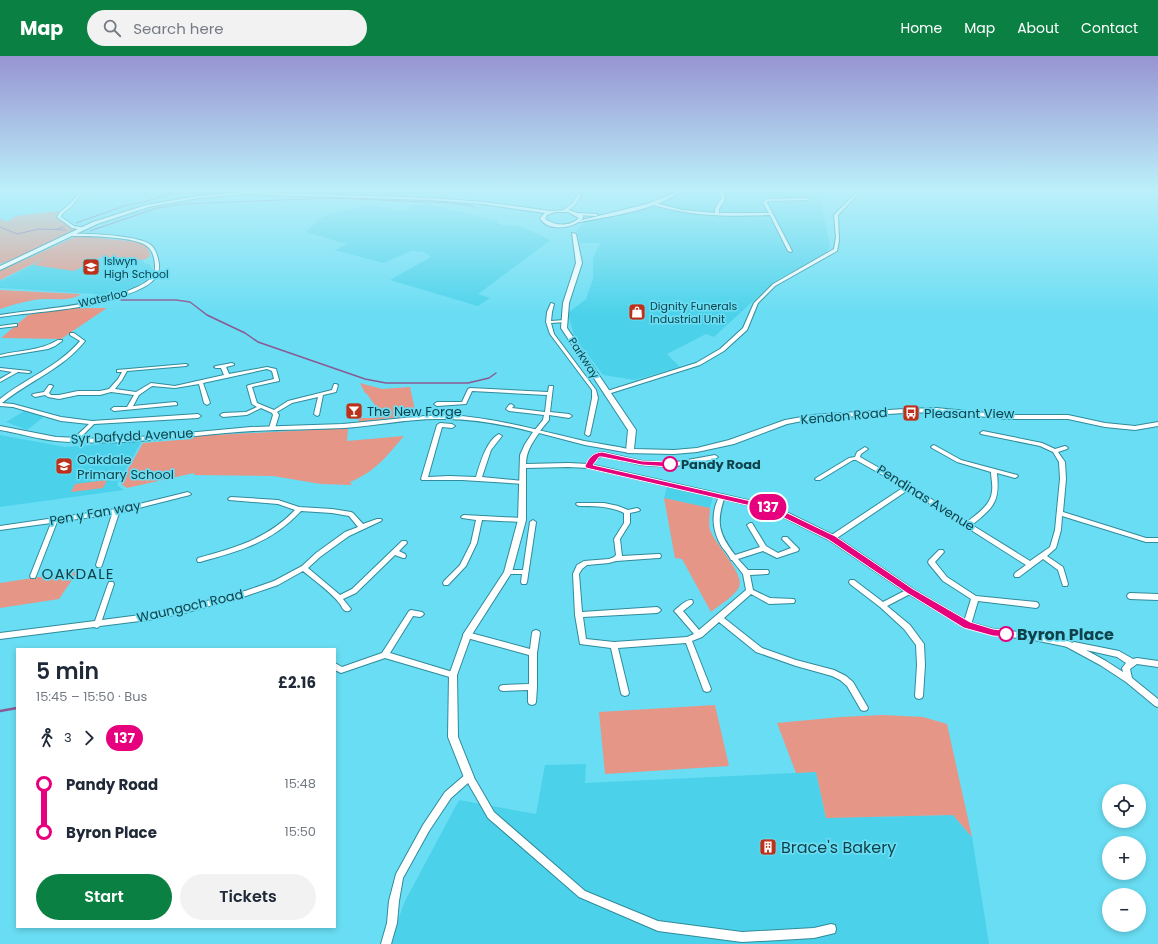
<!DOCTYPE html>
<html lang="en">
<head>
<meta charset="utf-8">
<style>
  :root { --surface:#fff; --page:#f2f2f3; --text:#1f2937; --muted:#747a83; --accent:#0b8043 }
  body { margin:0; font-family:Poppins,sans-serif; background:var(--page); color:var(--text); height:100vh; display:flex; flex-direction:column; font-size:15px; white-space:nowrap }
  * { box-sizing:border-box; margin:0 }
  p { font-size:13px; color:var(--muted) }
  .icon { flex:none; width:22px; height:22px; fill:none; stroke:currentColor; stroke-width:2; stroke-linecap:round; stroke-linejoin:round }
  .map { position:relative; flex:1; overflow:hidden }
  .sheet { position:absolute; left:16px; top:592px; width:320px; height:280px; display:flex; flex-direction:column; background:var(--surface); border-radius:0px; box-shadow:0 2px 6px #0003 }
  .sheet>* { flex:none }
  .badge { padding:0 8px; border-radius:13px; font-size:14px; line-height:26px }
  .controls { position:absolute; left:1102px; top:728px; display:grid; gap:8px }
  .controls a { display:grid; place-items:center; width:44px; height:44px; border-radius:50%; background:var(--surface); box-shadow:0 2px 6px #0003; font-size:20px }
  .map>.badge { position:absolute; translate:-50% -50%; box-shadow:0 0 0 2px #fff }
  .legs { display:flex; align-items:center; gap:6px; height:44px; padding:0 20px; font-size:13px }
  .legs p { margin-inline-start:auto }
  .overview { display:flex; align-items:center; justify-content:space-between; height:68px; padding:0 20px }
  h1 { font-size:22px; font-weight:600; line-height:30px }
  .action { display:flex; gap:8px; margin-top:auto; padding:8px 20px }
  .action a { flex:1; height:46px; border-radius:24px; background:var(--accent); color:#fff; font-size:16px; font-weight:600; line-height:46px; text-align:center }
  .action a+a { background:var(--page); color:var(--text) }
  ul { padding:0 20px; list-style:none }
  li { display:flex; align-items:center; gap:14px; height:48px; font-size:15px }
  li i { display:grid; place-items:center; width:6px; height:100%; margin:0 5px; background:currentColor }
  li i::after { content:''; width:10px; height:10px; margin:-5px; border:3px solid; border-radius:50%; background:var(--surface) }
  li p { margin-inline-start:auto }
  li:first-child i { background:linear-gradient(#0000 50%,currentColor 0) }
  li:last-child i { background:linear-gradient(currentColor 50%,#0000 0) }
  header { display:flex; align-items:center; gap:24px; box-sizing:border-box; height:56px; padding:0 20px; background:var(--accent); color:#fff }
  header strong { font-size:19px }
  nav { display:flex; gap:22px; margin-inline-start:auto; font-size:14px }
  .search { width:280px; height:36px; background:var(--page); display:flex; align-items:center; gap:10px; box-sizing:border-box; padding:0 14px; border-radius:22px; color:var(--muted); font-size:15px }
  .map>svg:first-child { display:block }
  .built { fill:#4bd2ea }
  .green { fill:#e69686 }
  .lines { fill:none; stroke-linecap:round; stroke-linejoin:round }
  .stream-far2 { stroke:#895a93; stroke-width:1 }
  .stream-far1 { stroke:#895a93; stroke-width:1.5 }
  .stream { stroke:#895a93; stroke-width:2.5 }
  .minor-casing { stroke:#308b9b; stroke-width:2 }
  .tertiary-casing { stroke:#308b9b; stroke-width:2 }
  .secondary-casing { stroke:#308b9b; stroke-width:2 }
  .minor { fill:#fff; fill-rule:evenodd }
  .tertiary { fill:#fff; fill-rule:evenodd }
  .secondary { fill:#fff; fill-rule:evenodd }
  .line-1 { fill:#e6007e; stroke:#fff }
  .stop-1-dot { fill:#fff; stroke:#e6007e; stroke-width:2 }
  .labels { text-anchor:middle; dominant-baseline:central; stroke-width:3.5; stroke-linejoin:round; paint-order:stroke }
  .far-poi-label { font-size:11px; fill:#0f434c; stroke:#69ddf3; text-anchor:start }
  .far-street-label { font-size:11px; fill:#0f434c; stroke:#69ddf3 }
  .poi-label { font-size:13px; fill:#0f434c; stroke:#69ddf3; text-anchor:start }
  .street-label { font-size:13px; fill:#0f434c; stroke:#69ddf3 }
  .stop-label { font-size:13px; font-weight:bold; fill:#0f434c; stroke:#69ddf3; text-anchor:start }
  .quarter-label { font-size:15px; letter-spacing:1px; fill:#0f434c; stroke:#69ddf3 }
  .near-stop-label { font-size:16px; font-weight:bold; fill:#0f434c; stroke:#69ddf3; text-anchor:start }
  .near-poi-label { font-size:16px; fill:#0f434c; stroke:#69ddf3; text-anchor:start }
</style>
</head>
<body>
<header>
<strong>Map</strong>
<div class="search"><svg class="icon" aria-label="search" viewBox="0 0 24 24"><circle cx="10" cy="10" r="6"/><path d="M15 15l6 6"/></svg>Search here</div>
<nav><a>Home</a><a>Map</a><a>About</a><a>Contact</a></nav>
</header>
<div class="map">
<svg width="1158" height="888" viewBox="0 0 1158 888">
  <rect width="100%" height="100%" fill="#69ddf3"/>
  <!-- built -->
  <g class="built">
    <polygon points="676,133 829,133 821,147 830,191 825,199 775,225 714,281 706,278 667,298 680,311 635,324 603,319 574,280 568,257 586,243 593,223 593,202 600,187 580,187 577,175 585,164 622,156 674,138"/>
    <polygon points="427,148 498,165 500,169 519,170 551,184 478,238 490,242 478,250 390,224 431,201 424,196 412,195 383,207 335,194 347,188 306,176 317,166 317,164 329,158 360,151 373,150 402,155 416,149"/>
    <polygon points="52,199 148,202 143,203 144,207 149,208 153,214 147,223 138,229 119,237 101,241 95,238 0,232 0,225"/>
    <polygon points="26,354 45,360 27,374 6,366"/>
    <polygon points="0,379 65,391 142,385 117,429 124,434 0,451"/>
    <polygon points="667,431 712,439 713,441 710,452 664,442"/>
    <polygon points="586,708 585,727 816,716 826,762 953,759 972,781 989,888 389,888 405,845 459,744 536,758 545,709"/>
  </g>
  <!-- green -->
  <g class="green">
    <polygon points="60,155 56,159 57,163 75,173 30,196 0,208 0,162 6,166 16,160"/>
    <polygon points="77,180 130,185 140,187 148,192 150,200 146,203 130,205 101,201 74,215 33,209 47,201 0,224 0,215"/>
    <path d="M 0,234 L 81,238 C 69,247 49,241 34,244 C 23,246 11,249 0,253 Z"/>
    <polygon points="69,252 107,252 61,283 1,282 28,259"/>
    <polygon points="360,327 382,333 410,331 416,359 358,366 359,363 357,362 376,362 378,353 366,337 365,337"/>
    <path d="M 348,372 L 347,385 L 404,380 C 386,401 376,415 350,426 L 352,429 L 321,428 L 273,420 L 194,419 L 194,417 L 127,432 L 120,427 L 143,387 L 190,383 L 194,380 Z"/>
    <polygon points="107,424 103,432 71,436 75,428"/>
    <path d="M 664,442 L 710,452 C 710,459 708,467 710,474 C 715,488 745,518 739,531 C 735,540 718,550 711,556 L 682,503 L 675,502 Z"/>
    <polygon points="78,515 59,543 0,552 0,527"/>
    <polygon points="715,649 729,710 605,718 599,656"/>
    <polygon points="883,659 923,661 947,668 972,781 953,759 826,762 816,716 796,717 777,667 841,661"/>
  </g>
  <g class="lines">
    <!-- stream-far2 -->
    <g class="stream-far2">
      <polyline points="459,133 508,133"/>
      <polyline points="76,167 127,149 144,146 184,133"/>
      <polyline points="0,171 17,178 39,173 66,174"/>
      <polyline points="57,173 64,171"/>
      <polyline points="90,175 157,152 184,148 330,142 450,147 473,150 474,152"/>
    </g>
    <!-- stream-far1 -->
    <polyline class="stream-far1" points="121,244 176,244 190,246 207,259 245,277 258,286 365,323 386,327 468,327 489,322 496,317"/>
    <!-- stream -->
    <polyline class="stream" points="0,655 17,652"/>
    <!-- minor casing -->
    <g class="minor-casing">
      <g id="minor">
        <polygon points="82,133 85,133 72,150 62,158 61,161 74,170 84,172 85,173 83,174 72,172 57,161 60,156 70,148"/>
        <path d="M 571,133 L 574,133 L 581,139 C 577,147 572,154 563,156 L 563,154 L 572,148 L 577,139 Z"/>
        <path d="M 719,133 L 723,133 L 725,143 L 719,153 L 719,157 L 769,157 L 763,147 L 766,143 L 808,142 L 809,143 L 807,144 L 768,145 L 767,147 L 792,195 L 791,196 L 788,195 L 770,159 C 738,160 706,161 674,154 C 666,152 657,151 650,147 L 652,146 L 682,154 L 715,157 L 715,153 L 721,143 Z"/>
        <polygon points="860,133 863,133 838,159 839,185 837,195 775,230 758,247 747,274 724,295 700,309 608,338 604,338 604,336 696,307 720,293 743,272 754,247 773,228 834,193 836,181 834,159"/>
        <path d="M 70,178 C 85,177 139,179 151,189 C 156,193 158,202 159,208 C 160,218 154,225 146,230 C 139,234 131,237 123,240 C 84,254 41,255 0,261 L 0,259 C 45,252 94,251 137,231 C 145,227 156,221 155,210 C 155,204 153,195 148,191 C 137,180 87,180 71,180 L 69,179 Z"/>
        <polygon points="551,247 554,248 552,256 551,265 565,264 567,265 565,266 551,267 554,278 596,334 598,342 590,379 588,380 585,378 592,342 592,334 550,278 546,266 547,256"/>
        <polygon points="15,268 17,268 17,270 0,272 0,270"/>
        <path d="M 70,277 L 74,277 L 85,285 C 63,313 29,325 2,347 L 13,348 L 61,361 L 92,365 L 198,358 L 201,360 L 198,362 L 94,368 L 77,385 L 75,386 L 72,384 L 73,383 L 89,368 L 61,365 L 13,351 L 0,350 L 0,343 C 26,322 58,311 80,285 L 70,279 Z"/>
        <path d="M 58,284 L 62,284 L 62,285 L 55,290 L 48,293 L 0,301 L 0,299 C 20,294 40,295 58,284 Z"/>
        <polygon points="232,307 234,308 234,309 226,311 229,318 267,311 276,313 279,324 279,325 252,331 257,347 274,354 288,345 332,334 334,328 336,328 338,329 336,336 323,339 319,359 317,360 314,358 318,341 292,347 277,356 279,359 275,372 272,374 269,372 273,359 272,357 261,352 247,359 223,361 220,359 223,357 246,356 257,351 252,348 247,330 249,329 274,323 272,315 267,313 203,327 210,347 207,349 204,347 199,328 175,332 152,330 139,339 133,350 175,346 177,347 177,349 114,355 111,353 114,351 127,351 134,339 111,336 100,339 78,339 59,343 48,341 45,339 35,341 32,339 33,338 44,336 49,329 51,329 53,330 49,337 51,339 59,339 78,335 100,335 109,333 118,323 122,316 117,316 117,314 186,308 188,309 186,310 127,315 122,324 115,333 136,336 151,327 175,330 224,319 221,312 216,312 214,311 216,310"/>
        <polygon points="0,312 29,315 31,316 29,317 18,316 0,326 0,323 12,316 0,314"/>
        <polygon points="549,330 553,330 553,331 550,356 569,358 572,360 569,362 549,359 549,364 539,376 537,377 534,375 543,364 544,359 509,355 506,353 509,349 511,348 514,350 512,352 545,356 547,339 472,335 466,348 437,350 434,348 437,346 462,346 468,333 470,332 548,336"/>
        <path d="M 440,367 L 452,368 L 455,370 L 452,372 L 442,371 L 428,421 L 449,420 L 476,421 C 480,408 486,385 499,378 L 502,380 L 491,394 L 482,421 L 523,425 L 526,427 L 525,428 L 462,424 L 422,424 L 421,423 L 437,369 Z"/>
        <path d="M 983,375 L 1042,387 L 1055,393 L 1065,390 L 1067,391 L 1068,392 L 1067,393 L 1058,396 L 1065,406 L 1066,423 L 1063,456 L 1146,482 L 1158,482 L 1158,486 L 1146,486 L 1062,460 L 1061,474 L 1056,492 L 1047,500 L 1063,511 L 1068,528 L 1067,530 L 1063,530 L 1058,514 L 1043,503 L 1019,521 L 1015,521 L 1014,519 L 1015,517 L 1026,509 L 908,434 L 834,484 L 830,484 L 829,482 L 830,480 L 904,431 L 856,404 L 853,404 L 820,424 L 816,424 L 815,423 L 816,422 L 849,402 L 855,401 L 857,396 L 865,391 L 868,393 L 861,398 L 860,401 L 911,430 L 967,466 C 978,457 991,449 992,435 C 993,428 991,422 991,416 L 957,406 L 932,392 L 931,391 L 932,390 L 934,389 L 961,404 L 1017,419 L 1018,420 L 1017,421 L 1015,422 L 997,417 C 1000,446 994,451 972,469 L 1030,505 L 1050,491 L 1055,474 L 1060,423 L 1059,406 L 1053,396 L 1040,390 L 981,378 L 980,377 Z"/>
        <path d="M 602,396 L 642,405 L 671,407 L 715,399 L 718,401 L 715,403 L 671,411 L 642,409 L 602,400 L 596,403 L 591,411 L 587,411 L 586,410 C 590,402 593,398 602,396 Z"/>
        <polygon points="188,436 191,438 190,439 119,457 102,509 101,511 97,511 96,509 112,458 57,466 36,520 35,522 31,522 30,520 51,467 0,474 0,470 123,452"/>
        <path d="M 722,438 L 725,440 C 716,466 718,477 735,499 L 760,491 L 747,469 L 750,467 L 752,467 L 766,490 L 778,497 L 791,492 L 782,483 L 783,481 L 787,481 L 799,493 L 798,495 L 777,502 L 763,495 L 738,503 L 748,514 L 768,514 L 769,516 L 768,518 L 766,518 L 750,519 L 753,534 L 770,542 L 794,543 L 795,545 L 794,547 L 769,548 L 751,538 L 724,562 L 762,592 L 796,604 L 834,614 L 846,620 L 853,626 L 867,650 L 868,652 L 867,654 L 864,655 L 861,654 L 847,630 L 840,624 L 832,620 L 796,610 L 756,596 L 719,566 L 702,581 L 692,585 L 711,633 L 710,635 L 707,636 L 704,635 L 703,633 L 686,587 L 618,592 L 629,637 L 628,639 L 625,640 L 622,639 L 621,637 L 611,592 L 580,588 L 575,559 L 573,518 L 577,509 L 584,505 L 609,503 L 614,501 L 616,499 L 614,483 L 624,467 L 624,457 C 610,450 595,450 579,450 L 577,449 L 576,448 L 577,447 L 604,447 L 618,450 L 628,454 L 637,452 L 639,453 L 640,454 L 639,455 L 630,457 L 630,467 L 620,483 L 622,500 L 658,498 L 660,498 L 661,500 L 660,502 L 658,502 L 616,505 L 609,507 L 587,509 L 582,513 L 579,518 L 582,556 L 657,551 L 659,552 L 661,554 L 659,556 L 657,557 L 583,561 L 586,583 L 614,586 L 687,581 L 694,578 L 676,557 L 674,555 L 676,553 C 680,550 686,543 692,544 L 693,546 L 692,548 L 683,555 L 699,574 L 746,534 L 743,518 L 732,504 L 731,504 C 729,499 725,495 722,491 C 714,478 711,463 716,448 C 718,444 718,440 722,438 Z"/>
        <path d="M 231,441 L 278,444 L 299,451 L 332,453 L 351,456 L 353,457 L 363,468 L 377,463 L 381,463 L 382,464 L 381,465 L 349,480 L 320,501 L 308,512 L 340,539 L 352,533 L 402,485 L 406,485 L 407,487 L 399,495 L 405,498 L 406,500 L 405,502 L 403,502 L 395,499 L 356,537 L 343,543 L 351,553 L 349,555 C 344,556 343,553 340,548 C 331,536 315,525 303,515 L 278,529 L 246,540 L 184,557 L 148,564 L 100,570 L 97,572 L 94,571 L 0,583 L 0,577 L 95,565 L 108,528 L 109,526 L 113,526 L 114,528 L 102,564 L 148,558 L 184,551 L 245,535 L 274,525 L 302,510 L 316,497 L 345,476 L 358,471 L 349,460 L 332,457 L 301,455 C 271,487 240,495 200,506 L 198,506 L 197,504 L 198,502 C 235,492 267,483 295,454 L 278,448 L 229,444 L 228,443 L 229,442 Z"/>
        <polygon points="464,459 522,462 525,464 522,466 482,464 477,487 466,510 448,529 444,529 443,527 444,525 460,509 471,487 476,464 462,462 461,461 462,460"/>
        <polygon points="533,464 536,466 527,526 526,528 522,528 521,526 522,518 506,518 505,516 506,514 523,514 530,466"/>
        <polygon points="939,494 943,494 944,496 935,506 947,521 976,540 1036,546 1038,547 1039,549 1038,551 1036,552 978,545 971,569 970,571 967,572 964,571 963,569 971,543 943,525 929,508 928,506 929,504"/>
        <polygon points="850,524 854,524 883,546 908,533 912,533 913,535 912,537 887,550 910,569 924,588 925,609 923,640 922,642 919,643 916,642 915,640 917,609 916,589 904,573 880,551 850,528 849,526"/>
        <polygon points="1130,537 1158,538 1158,544 1130,543 1128,542 1127,540 1128,538"/>
        <polygon points="411,554 422,556 424,558 422,560 420,561 413,560 390,597 456,617 457,619 456,621 453,622 385,602 341,617 335,614 335,607 342,611 382,597 409,555"/>
        <polygon points="536,574 539,575 540,577 537,597 537,631 536,646 535,648 532,649 529,648 528,646 528,634 503,635 500,634 499,632 500,630 503,629 529,628 529,599 467,582 464,581 463,579 464,577 467,576 530,593 532,577 533,575"/>
        <path d="M 1068,585 L 1072,587 L 1074,586 L 1119,595 L 1133,603 L 1137,602 L 1158,605 L 1158,611 L 1137,608 L 1130,613 L 1132,622 L 1158,643 L 1158,651 L 1155,650 L 1126,626 L 1100,609 L 1065,590 L 1064,588 L 1065,586 ZM 1086,594 L 1117,601 L 1126,607 L 1122,612 L 1123,616 L 1106,605 Z"/>
        <polygon points="469,717 472,718 494,756 585,835 658,865 742,876 814,872 831,868 835,869 836,873 835,877 814,882 742,886 658,875 579,841 488,762 468,727 451,742 429,775 403,822 399,845 397,867 391,888 381,888 387,867 389,845 396,818 423,769 445,736 466,718"/>
      </g>
    </g>
    <!-- tertiary casing -->
    <g class="tertiary-casing">
      <g id="tertiary">
        <path d="M 678,133 L 683,133 C 660,154 610,160 580,166 L 578,165 L 647,148 L 672,138 Z"/>
        <polygon points="578,157 596,158 598,159 596,160 577,159 576,158"/>
        <path d="M 448,359 C 496,362 537,374 584,385 C 600,388 616,390 632,394 L 633,395 L 632,396 L 630,397 L 585,389 L 539,377 C 532,387 526,396 526,408 L 568,407 L 589,408 L 774,450 L 835,480 L 913,533 L 969,566 L 993,573 L 1034,578 L 1068,585 L 1071,586 L 1072,588 L 1071,590 L 1068,591 L 1034,584 L 993,579 L 964,571 L 907,537 L 829,484 L 769,454 L 589,412 L 568,411 L 526,412 L 526,464 L 512,516 L 471,580 L 457,619 L 458,681 L 474,721 L 473,724 L 469,726 L 465,724 L 448,681 L 449,619 L 464,577 L 504,516 L 518,464 L 520,399 L 525,388 L 533,376 C 502,368 470,362 437,363 C 406,363 375,370 344,372 C 305,374 265,373 226,377 C 170,382 113,390 56,385 C 37,383 19,377 0,374 L 0,370 L 56,381 L 105,383 L 154,380 L 251,371 L 343,368 L 425,360 Z"/>
      </g>
    </g>
    <!-- secondary casing -->
    <g class="secondary-casing">
      <g id="secondary">
        <path d="M 248,136 L 431,142 L 483,146 L 551,155 L 569,154 L 583,159 L 583,162 C 574,173 547,176 540,162 L 545,157 L 483,148 L 431,144 L 248,138 L 198,142 L 149,151 L 97,168 L 0,214 L 0,210 L 93,166 L 146,149 L 198,140 ZM 555,156 L 568,156 L 579,162 C 570,171 555,170 545,163 L 547,159 Z"/>
        <polygon points="572,177 576,178 582,207 569,247 567,272 636,374 634,393 674,394 697,392 729,384 785,364 813,359 904,353 936,352 1008,359 1068,359 1105,367 1135,370 1158,366 1158,370 1135,374 1105,371 1068,363 1008,363 936,356 904,357 813,363 787,368 734,388 697,396 674,398 627,397 626,395 628,374 561,272 563,247 576,207"/>
      </g>
    </g>
    <!-- minor -->
    <use href="#minor" class="minor"/>
    <!-- tertiary -->
    <use href="#tertiary" class="tertiary"/>
    <!-- secondary -->
    <use href="#secondary" class="secondary"/>
  </g>
  <!-- sky -->
  <linearGradient id="sky" x2="0" y2="1"><stop stop-color="#9794d2"/><stop offset="0.52" stop-color="#bcf0fa"/><stop offset="1" stop-color="#bcf0fa" stop-opacity="0"/></linearGradient>
  <rect width="1158" height="258" fill="url(#sky)"/>
  <!-- line-1 -->
  <path class="line-1" d="M 602,396 L 642,405 L 670,406 L 674,408 L 670,411 L 642,409 L 602,401 L 599,401 L 593,409 L 773,450 L 835,480 L 913,533 L 970,566 L 993,573 L 1010,575 L 1011,578 L 1010,581 L 993,580 L 964,572 L 907,537 L 829,484 L 768,454 L 586,412 L 585,410 C 589,402 592,397 602,396 Z"/>
  <!-- icons -->
  <defs>
    <g id="school-square" transform="scale(0.9)"><rect x="-9" y="-9" width="18" height="18" rx="4" fill="#bd311a" stroke="#69ddf3"/><path d="M0-5L7-2L0 1L-7-2ZM-4 1L0 2.5L4 1V4Q0 6-4 4Z" fill="#fff"/></g>
    <g id="shop-square" transform="scale(0.9)"><rect x="-9" y="-9" width="18" height="18" rx="4" fill="#bd311a" stroke="#69ddf3"/><path d="M-5-2.5h2.3a2.7 3.5 0 0 1 5.4 0H5L5.5 6h-11ZM-1.5-2.5h3a1.5 2.3 0 0 0-3 0Z" fill="#fff"/></g>
    <g id="bar-square" transform="scale(0.9)"><rect x="-9" y="-9" width="18" height="18" rx="4" fill="#bd311a" stroke="#69ddf3"/><path d="M-6-5H6L.8 .8V4.5H3.5V6h-7V4.5H-.8V.8Z" fill="#fff"/></g>
    <g id="bus-square" transform="scale(0.9)"><rect x="-9" y="-9" width="18" height="18" rx="4" fill="#bd311a" stroke="#69ddf3"/><path d="M-5-6H5V4H4V6H2V4H-2V6H-4V4H-5ZM-3.5-4V0h7V-4ZM-3.5 1.2v1.5H-2V1.2ZM2 1.2v1.5H3.5V1.2Z" fill="#fff"/></g>
    <g id="building-square" transform="scale(0.9)"><rect x="-9" y="-9" width="18" height="18" rx="4" fill="#bd311a" stroke="#69ddf3"/><path d="M-4-6H4V6H1V3H-1V6H-4ZM-2.5-4.3h1.7v1.8h-1.7ZM.8-4.3h1.7v1.8H.8ZM-2.5-1h1.7V.8h-1.7ZM.8-1h1.7V.8H.8Z" fill="#fff"/></g>
  </defs>
  <g fill-rule="evenodd">
    <use href="#school-square" x="91" y="211"/>
    <use href="#shop-square" x="637" y="256"/>
    <use href="#bar-square" x="354" y="355"/>
    <use href="#bus-square" x="911" y="357"/>
    <use href="#school-square" x="64" y="410"/>
    <use href="#building-square" x="768" y="791"/>
  </g>
  <!-- markers -->
  <g class="stop-1-dot">
    <circle cx="670" cy="408" r="7"/>
    <circle cx="1006" cy="578" r="7"/>
  </g>
  <g class="labels">
    <!-- far-poi labels -->
    <g class="far-poi-label">
      <text x="104" y="205">Islwyn<tspan x="104" dy="13">High School</tspan></text>
      <text x="650" y="250">Dignity Funerals<tspan x="650" dy="13">Industrial Unit</tspan></text>
    </g>
    <!-- far-street labels -->
    <g class="far-street-label">
      <text transform="translate(103 242) rotate(-13)">Waterloo</text>
      <text transform="translate(584 302) rotate(57)">Parkway</text>
    </g>
    <!-- poi labels -->
    <g class="poi-label">
      <text x="367" y="355">The New Forge</text>
      <text x="924" y="357">Pleasant View</text>
      <text x="77" y="403">Oakdale<tspan x="77" dy="15">Primary School</tspan></text>
    </g>
    <!-- street labels -->
    <g class="street-label">
      <text transform="translate(844 360) rotate(-5)">Kendon Road</text>
      <text transform="translate(132 380) rotate(-3)">Syr Dafydd Avenue</text>
      <text transform="translate(926 442) rotate(32)">Pendinas Avenue</text>
      <text transform="translate(95 457) rotate(-10)">Pen y Fan way</text>
      <text transform="translate(190 550) rotate(-13)">Waungoch Road</text>
    </g>
    <!-- stop labels -->
    <g class="stop-label">
      <text x="681" y="408">Pandy Road</text>
    </g>
    <!-- quarter labels -->
    <g class="quarter-label">
      <text x="78" y="517">OAKDALE</text>
    </g>
    <!-- near-stop labels -->
    <g class="near-stop-label">
      <text x="1017" y="578">Byron Place</text>
    </g>
    <!-- near-poi labels -->
    <g class="near-poi-label">
      <text x="781" y="791">Brace's Bakery</text>
    </g>
  </g>
</svg>
<div class="controls">
<a><svg class="icon" aria-label="locate" viewBox="0 0 24 24"><circle cx="12" cy="12" r="6"/><path d="M12 2v4M12 18v4M2 12h4M18 12h4"/></svg></a>
<a>+</a>
<a>−</a>
</div>
<b class="badge" style="left:768px;top:451px;background:#e6007e;color:#fff">137</b>
<section class="sheet">
<div class="overview"><div><h1>5 min</h1><p>15:45 – 15:50 · Bus</p></div><b>£2.16</b></div>
<div class="legs"><svg class="icon" aria-label="walk" viewBox="0 0 24 24"><circle cx="13" cy="4" r="2"/><path d="M13 8l-2 6 4 7M11 14l-3 7M7 12l3-4h3l4 4"/></svg>3<svg class="icon" aria-label="forward" viewBox="0 0 24 24"><path d="M9 5l7 7-7 7"/></svg><b class="badge" style="background:#e6007e;color:#fff">137</b></div>
<ul>
<li><i style="color:#e6007e"></i><b>Pandy Road</b><p>15:48</p></li>
<li><i style="color:#e6007e"></i><b>Byron Place</b><p>15:50</p></li>
</ul>
<div class="action"><a>Start</a><a>Tickets</a></div>
</section>
</div>
</body>
</html>
